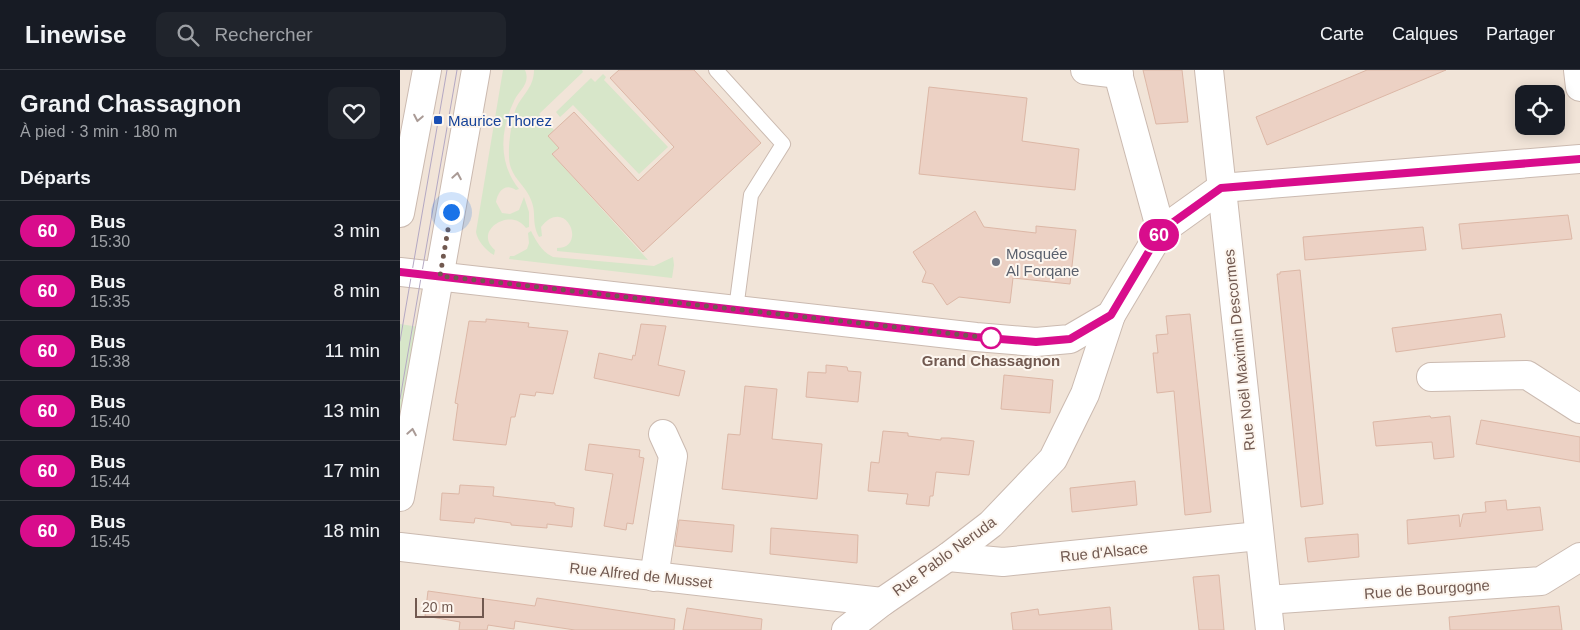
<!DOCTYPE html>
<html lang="fr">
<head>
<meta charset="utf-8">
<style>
  :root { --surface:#171b24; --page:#20242c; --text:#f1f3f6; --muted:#9ea1a6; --line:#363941 }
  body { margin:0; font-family:Helvetica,sans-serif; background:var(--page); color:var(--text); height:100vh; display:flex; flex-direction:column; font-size:19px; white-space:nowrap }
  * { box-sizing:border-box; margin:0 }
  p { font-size:16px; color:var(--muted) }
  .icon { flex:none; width:28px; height:28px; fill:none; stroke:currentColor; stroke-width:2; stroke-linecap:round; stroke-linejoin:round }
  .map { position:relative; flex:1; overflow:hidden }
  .side { display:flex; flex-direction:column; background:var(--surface); width:400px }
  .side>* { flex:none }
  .badge { padding:0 10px; border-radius:16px; font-size:18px; line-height:32px }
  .tools { position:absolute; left:1115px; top:15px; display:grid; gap:10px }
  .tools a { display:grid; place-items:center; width:50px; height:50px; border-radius:10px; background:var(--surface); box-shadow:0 2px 12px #0003; font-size:25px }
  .scale { position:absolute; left:15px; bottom:12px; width:69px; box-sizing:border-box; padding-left:5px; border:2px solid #715950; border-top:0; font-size:14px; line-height:18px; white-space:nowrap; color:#715950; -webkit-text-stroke:4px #fdf6ef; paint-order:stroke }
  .you { position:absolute; width:25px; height:25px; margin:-12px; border:4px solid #fff; border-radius:50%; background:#1a73e8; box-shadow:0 0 0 8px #1a73e833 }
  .map>.badge { position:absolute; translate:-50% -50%; box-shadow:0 0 0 2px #fff }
  h2 { padding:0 20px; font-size:19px; line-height:45px }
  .round { display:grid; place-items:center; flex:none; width:52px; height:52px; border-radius:10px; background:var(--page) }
  .head { display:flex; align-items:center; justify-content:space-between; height:85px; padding:0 20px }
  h1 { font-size:24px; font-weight:700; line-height:38px }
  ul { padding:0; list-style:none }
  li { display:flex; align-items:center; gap:15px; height:60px; padding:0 20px; border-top:1px solid var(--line) }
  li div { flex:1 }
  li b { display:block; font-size:19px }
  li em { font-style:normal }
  li .badge { min-width:55px; font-weight:700; text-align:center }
  header { display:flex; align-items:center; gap:30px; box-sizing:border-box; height:70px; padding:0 25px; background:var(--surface); border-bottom:1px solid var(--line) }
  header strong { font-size:24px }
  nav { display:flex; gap:28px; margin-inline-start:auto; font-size:18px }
  .search { width:350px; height:45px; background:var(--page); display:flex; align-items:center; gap:12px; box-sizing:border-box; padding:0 18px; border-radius:10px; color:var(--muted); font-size:19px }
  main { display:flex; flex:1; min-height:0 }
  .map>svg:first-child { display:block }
  .residential { fill:#f1e4d8; fill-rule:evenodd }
  .green { fill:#d7e6c9 }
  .building { fill:#ecd1c4; stroke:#dcb7a6 }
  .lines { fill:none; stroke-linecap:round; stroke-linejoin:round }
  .service-casing { stroke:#cbbab0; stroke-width:16 }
  .minor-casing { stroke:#cbbab0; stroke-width:30 }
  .tertiary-casing { stroke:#cbbab0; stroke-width:30 }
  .service { stroke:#fff; stroke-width:14 }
  .minor { stroke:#fff; stroke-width:28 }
  .tertiary { stroke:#fff; stroke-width:28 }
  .tram { stroke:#b4a8c3; stroke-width:1 }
  .oneway { stroke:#aa9b96 }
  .line-casing { stroke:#fff; stroke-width:11 }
  .line { stroke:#d80d8c; stroke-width:8 }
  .walk { stroke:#715950; stroke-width:5; stroke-dasharray:0 9 }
  .transit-dot { fill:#1a4fb4; stroke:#fdf6ef; stroke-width:2 }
  .worship-dot { fill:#6b7280; stroke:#fdf6ef; stroke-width:2 }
  .stop-dot { fill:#fff; stroke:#d80d8c; stroke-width:2.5 }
  .labels { text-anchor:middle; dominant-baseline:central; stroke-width:4; stroke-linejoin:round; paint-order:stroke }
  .transit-label { font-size:15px; fill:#164399; stroke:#fdf6ef; text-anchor:start }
  .worship-label { font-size:15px; fill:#5b616d; stroke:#fdf6ef; text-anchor:start }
  .street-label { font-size:15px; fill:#715950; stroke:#fdf6ef }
  .stop-label { font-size:15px; font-weight:bold; fill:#715950; stroke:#fdf6ef }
</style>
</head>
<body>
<header>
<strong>Linewise</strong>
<div class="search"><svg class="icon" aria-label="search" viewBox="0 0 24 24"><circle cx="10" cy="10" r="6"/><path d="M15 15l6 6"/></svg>Rechercher</div>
<nav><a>Carte</a><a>Calques</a><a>Partager</a></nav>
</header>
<main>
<section class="side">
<div class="head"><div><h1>Grand Chassagnon</h1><p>À pied · 3 min · 180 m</p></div><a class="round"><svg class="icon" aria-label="heart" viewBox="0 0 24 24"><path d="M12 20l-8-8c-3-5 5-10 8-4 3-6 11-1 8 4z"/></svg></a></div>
<h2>Départs</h2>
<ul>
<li><span class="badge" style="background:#d80d8c;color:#fff">60</span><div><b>Bus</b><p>15:30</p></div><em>3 min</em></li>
<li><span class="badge" style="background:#d80d8c;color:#fff">60</span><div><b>Bus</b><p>15:35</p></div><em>8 min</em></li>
<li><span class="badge" style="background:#d80d8c;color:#fff">60</span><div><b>Bus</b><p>15:38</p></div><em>11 min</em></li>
<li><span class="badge" style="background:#d80d8c;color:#fff">60</span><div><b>Bus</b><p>15:40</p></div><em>13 min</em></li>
<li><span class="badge" style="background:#d80d8c;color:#fff">60</span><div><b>Bus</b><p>15:44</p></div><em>17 min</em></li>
<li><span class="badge" style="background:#d80d8c;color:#fff">60</span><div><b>Bus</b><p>15:45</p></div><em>18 min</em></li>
</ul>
</section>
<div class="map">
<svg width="1180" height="560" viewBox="0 0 1180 560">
  <rect width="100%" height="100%" fill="#faf2e9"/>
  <!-- residential -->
  <path class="residential" d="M 0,0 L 1180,0 L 1180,560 L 0,560 ZM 1124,24 L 1156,24 L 1156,56 L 1124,56 Z"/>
  <!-- green -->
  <g class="green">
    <path d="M 103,0 L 125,0 C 131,14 119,20 114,31 C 100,60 98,93 119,119 L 116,120 C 105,113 98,121 96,132 L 102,143 L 110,144 L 119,140 L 124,127 L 129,142 L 129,157 L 126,158 C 111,136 72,161 95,180 L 94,185 C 86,181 77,170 76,162 Z"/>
    <path d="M 134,0 L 182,0 L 183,2 L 139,44 L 154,60 L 148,66 L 159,78 L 152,84 L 248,190 L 157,181 L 157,178 C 188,178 166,125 141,157 L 142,166 L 139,167 C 131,152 137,144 131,130 C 127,118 115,110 111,98 C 106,86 111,54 115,41 C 120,26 134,19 134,0 Z"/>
    <polygon points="203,4 206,7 204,10 268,77 239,104 173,35 160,47 156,42 191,8 195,12"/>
    <path d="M 131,161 C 136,171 142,182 153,187 L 254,196 L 273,187 L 274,195 L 272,208 L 109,189 L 110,186 L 114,186 L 127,179 L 129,173 L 128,163 Z"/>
    <polygon points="0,254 25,258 0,386"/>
  </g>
  <!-- building -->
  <g class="building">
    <polygon points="219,0 294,0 361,73 243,182 152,84 159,78 148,66 174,42 238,111 274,77 210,8"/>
    <polygon points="743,0 782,0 788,52 756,54"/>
    <polygon points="967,0 1046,0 867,75 856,47"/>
    <polygon points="529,17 627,28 622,71 679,79 675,120 519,104"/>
    <polygon points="575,141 584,157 636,163 636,156 676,160 670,214 613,208 610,233 559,227 547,235 533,214 522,212 526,202 513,182"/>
    <polygon points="1168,145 1172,169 1062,179 1059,154"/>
    <polygon points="1023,157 1026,180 905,190 903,167"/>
    <polygon points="900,200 923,434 901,437 877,204 880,204 880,202"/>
    <polygon points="790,244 811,442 785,445 774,321 757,323 753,283 758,283 756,265 768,264 766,246"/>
    <polygon points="1101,244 1105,267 996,282 992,258"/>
    <polygon points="86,249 129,253 128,257 168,261 153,324 136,322 135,326 120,324 115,347 111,347 106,375 53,370 58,334 55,333 69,251 86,252"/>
    <polygon points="241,254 266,256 258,295 285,301 279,326 194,308 199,283 232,290 233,285 235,286"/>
    <polygon points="426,295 447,297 448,301 461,302 458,332 406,327 408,302 426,303"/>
    <polygon points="604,305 653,310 650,343 601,339"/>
    <polygon points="345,316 377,319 372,369 422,374 417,429 322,419 328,364 340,365"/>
    <polygon points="1030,346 1031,348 1050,346 1054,387 1034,389 1032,372 976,376 973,352"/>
    <polygon points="1081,350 1180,367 1180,392 1076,374"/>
    <polygon points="483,361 508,363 508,366 541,370 541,368 549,368 574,371 569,405 536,402 533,426 530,426 529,436 506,434 508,424 468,421 471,392 479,393"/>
    <polygon points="189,374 240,380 239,387 244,388 233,454 227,453 226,460 204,456 213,404 185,400"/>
    <polygon points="735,411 737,435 672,442 670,418"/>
    <polygon points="60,415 94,417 93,426 155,433 155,435 174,438 172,457 147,454 147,458 111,455 111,453 75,448 74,453 40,450 42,423 59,424"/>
    <polygon points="1106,430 1107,440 1140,437 1143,460 1008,474 1007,450 1059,445 1060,457 1063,444 1086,442 1085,432"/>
    <polygon points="279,450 334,455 332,482 275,476"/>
    <polygon points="371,458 458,465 457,493 370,484"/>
    <polygon points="958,464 959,487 908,492 905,468"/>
    <polygon points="819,505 824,560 799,560 793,507"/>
    <polygon points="28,521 135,536 137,528 275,549 274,560 175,560 115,551 114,559 88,555 87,560 59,560 60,552 25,546"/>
    <polygon points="1159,536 1162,560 1050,560 1049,547"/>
    <polygon points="710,537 712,560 613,560 611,543 638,539 639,545"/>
    <polygon points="287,538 362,549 361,560 283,560"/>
  </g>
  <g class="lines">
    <!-- service casing -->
    <g class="service-casing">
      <polyline id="service" points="316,0 383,74 351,125 336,239"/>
    </g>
    <!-- minor casing -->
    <g class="minor-casing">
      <g id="minor">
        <polyline points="685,0 719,4"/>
        <polyline points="717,0 761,161"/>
        <polyline points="809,0 870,560"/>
        <polyline points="1178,0 1180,17"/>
        <polyline points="821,118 1180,89"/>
        <polyline points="0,202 576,267 636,272 670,269 711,245 761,161 821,118"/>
        <polyline points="1031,307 1127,305 1180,339"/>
        <polyline points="0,477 482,532"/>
        <polyline points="548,487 603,492 859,466"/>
        <polyline points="254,507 273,386 263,364"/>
        <polyline points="867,530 1141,511 1180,487"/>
        <polyline points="446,560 482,532 548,487 591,454 653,389 685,324 711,245"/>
      </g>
    </g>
    <!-- tertiary casing -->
    <g class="tertiary-casing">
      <g id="tertiary">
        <polyline points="0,143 27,0"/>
        <polyline points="0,427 76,0"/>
      </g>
    </g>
    <!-- service -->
    <use href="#service" class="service"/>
    <!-- minor -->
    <use href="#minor" class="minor"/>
    <!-- tertiary -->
    <use href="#tertiary" class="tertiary"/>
    <!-- tram -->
    <g class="tram">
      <polyline points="0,271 47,0"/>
      <polyline points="0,329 57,0"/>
    </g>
  </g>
  <!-- one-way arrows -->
  <defs><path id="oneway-chevron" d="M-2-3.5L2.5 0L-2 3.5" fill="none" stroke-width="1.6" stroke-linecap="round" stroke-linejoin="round" transform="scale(1.25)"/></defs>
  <g class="oneway">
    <use href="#oneway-chevron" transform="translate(18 48) rotate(101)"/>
    <use href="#oneway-chevron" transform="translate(57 106) rotate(-80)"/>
    <use href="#oneway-chevron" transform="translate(12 362) rotate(-80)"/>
  </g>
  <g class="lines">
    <!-- line casing -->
    <g class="line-casing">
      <polyline id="line" points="0,202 576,267 636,272 670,269 711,245 761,161 821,118 1180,89"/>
    </g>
    <!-- line -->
    <use href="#line" class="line"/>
    <!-- walk -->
    <polyline class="walk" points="51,142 40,206 591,268"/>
  </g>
  <!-- markers -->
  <rect class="transit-dot" x="33" y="45" width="10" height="10" rx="2.5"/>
  <circle class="worship-dot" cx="596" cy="192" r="5"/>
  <circle class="stop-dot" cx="591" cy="268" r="10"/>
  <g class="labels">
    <!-- transit labels -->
    <g class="transit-label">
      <text x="48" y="50">Maurice Thorez</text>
    </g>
    <!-- worship labels -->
    <g class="worship-label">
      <text x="606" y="183">Mosquée<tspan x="606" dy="17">Al Forqane</tspan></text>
    </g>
    <!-- street labels -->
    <g class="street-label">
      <text transform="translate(839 280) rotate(-96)">Rue Noël Maximin Descormes</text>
      <text transform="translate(704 482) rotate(-6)">Rue d'Alsace</text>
      <text transform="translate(544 486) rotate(-36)">Rue Pablo Neruda</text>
      <text transform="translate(241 505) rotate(6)">Rue Alfred de Musset</text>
      <text transform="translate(1027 519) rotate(-4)">Rue de Bourgogne</text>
    </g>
    <!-- stop labels -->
    <g class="stop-label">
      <text x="591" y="290">Grand Chassagnon</text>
    </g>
  </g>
</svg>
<div class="tools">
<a><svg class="icon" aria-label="locate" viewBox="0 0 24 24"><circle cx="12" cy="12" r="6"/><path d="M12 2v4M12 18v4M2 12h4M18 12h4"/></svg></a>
</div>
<div class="scale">20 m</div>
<div class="you" style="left:51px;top:142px"></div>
<b class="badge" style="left:759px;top:165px;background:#d80d8c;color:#fff">60</b>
</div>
</main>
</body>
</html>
